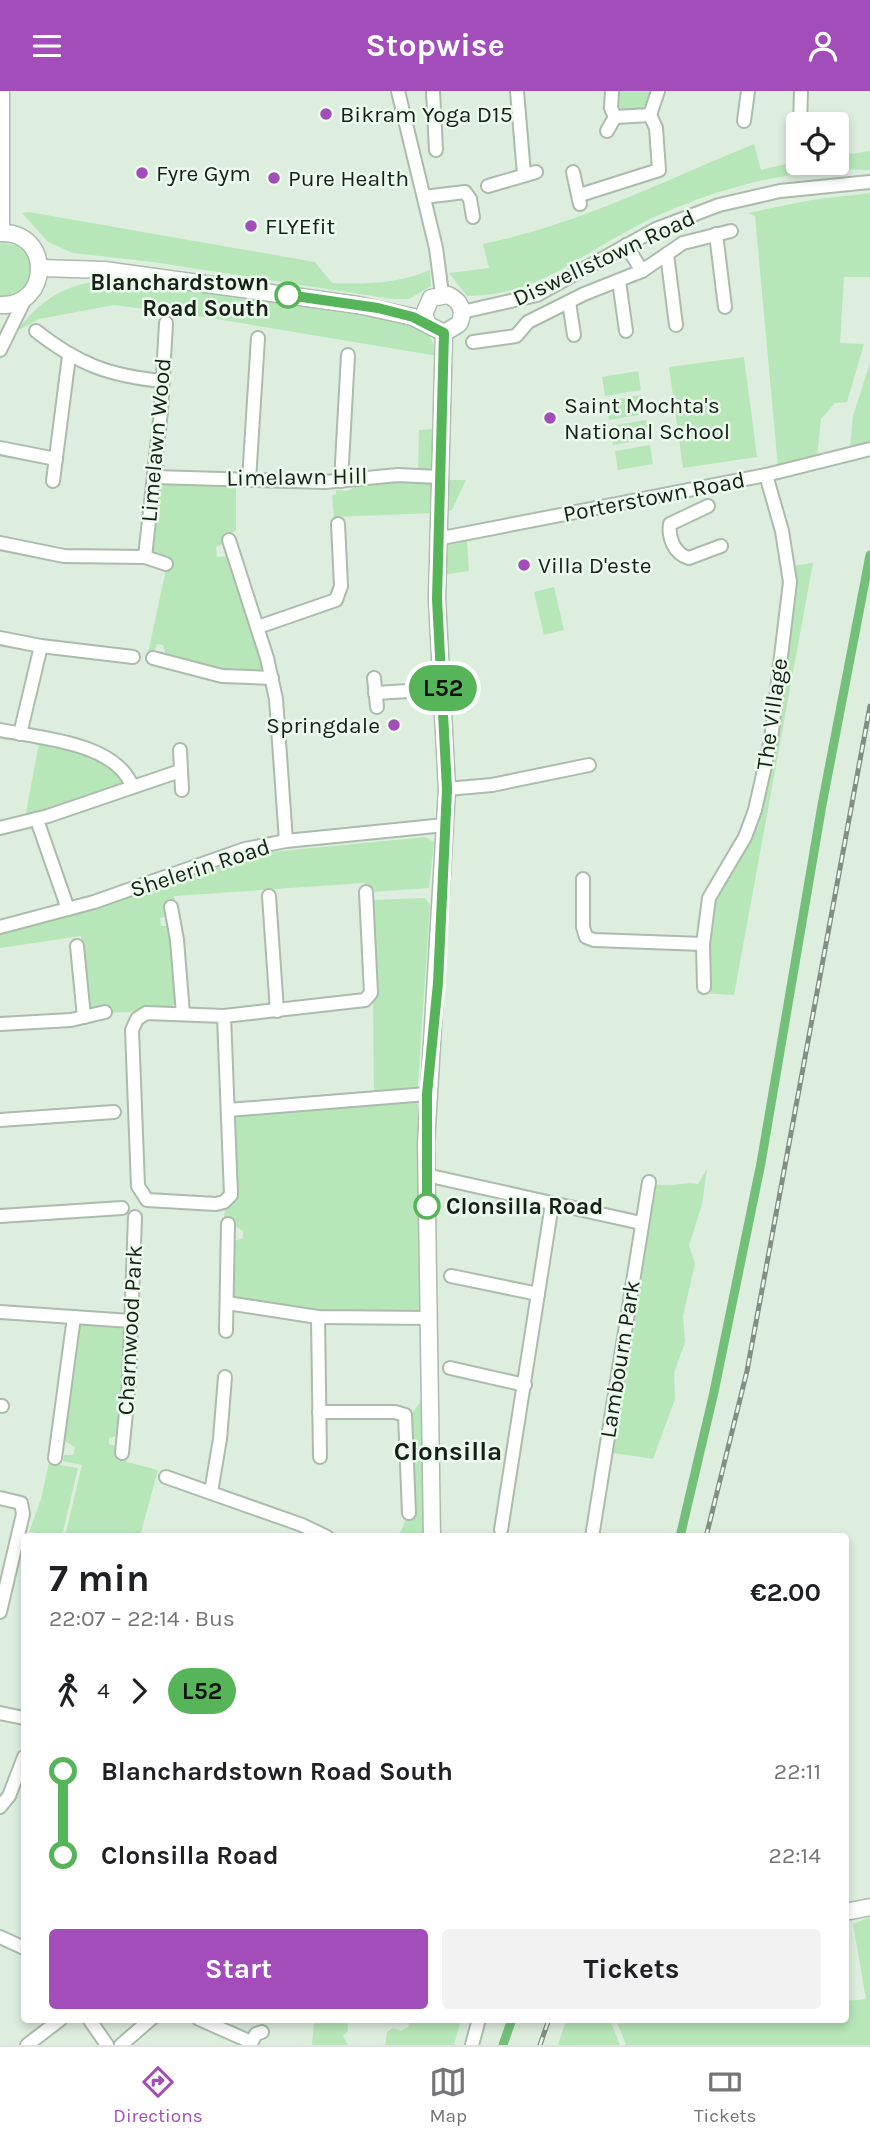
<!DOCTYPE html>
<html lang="en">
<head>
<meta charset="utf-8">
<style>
  :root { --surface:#fff; --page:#f2f2f2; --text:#202124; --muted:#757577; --line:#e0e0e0; --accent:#a34dba }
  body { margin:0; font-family:Karla,sans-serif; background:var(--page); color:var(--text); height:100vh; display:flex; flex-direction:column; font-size:26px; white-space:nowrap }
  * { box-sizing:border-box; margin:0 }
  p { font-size:23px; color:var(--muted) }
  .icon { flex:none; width:38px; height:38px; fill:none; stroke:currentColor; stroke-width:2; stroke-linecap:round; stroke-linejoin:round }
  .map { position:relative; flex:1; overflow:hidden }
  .drawer { position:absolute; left:21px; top:1442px; width:828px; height:490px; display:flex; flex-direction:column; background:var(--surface); border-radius:7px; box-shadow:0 4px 10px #0003 }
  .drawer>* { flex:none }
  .badge { padding:0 14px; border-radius:23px; font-size:24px; line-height:46px }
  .fabs { position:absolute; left:786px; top:21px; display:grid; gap:14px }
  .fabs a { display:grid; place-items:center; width:63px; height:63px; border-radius:7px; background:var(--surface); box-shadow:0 4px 10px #0003; font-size:35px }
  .map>.badge { position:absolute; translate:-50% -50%; box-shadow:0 0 0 4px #fff }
  .legs { display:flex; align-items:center; gap:10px; height:77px; padding:0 28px; font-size:23px }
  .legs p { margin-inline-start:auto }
  .headline { display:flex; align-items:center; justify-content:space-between; height:119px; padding:0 28px }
  h1 { font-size:38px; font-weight:700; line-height:52px }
  .button { display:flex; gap:14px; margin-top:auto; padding:14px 28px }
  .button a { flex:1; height:80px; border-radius:7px; background:var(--accent); color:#fff; font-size:28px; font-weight:700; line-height:80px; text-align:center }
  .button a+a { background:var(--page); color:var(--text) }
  ul { padding:0 28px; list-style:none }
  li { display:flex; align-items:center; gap:24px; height:84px; font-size:26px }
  li i { display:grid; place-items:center; width:10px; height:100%; margin:0 9px; background:currentColor }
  li i::after { content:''; width:18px; height:18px; margin:-9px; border:5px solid; border-radius:50%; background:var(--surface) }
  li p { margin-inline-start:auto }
  li:first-child i { background:linear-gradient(#0000 50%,currentColor 0) }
  li:last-child i { background:linear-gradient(currentColor 50%,#0000 0) }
  header { display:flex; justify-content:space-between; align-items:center; height:91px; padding:0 28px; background:var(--accent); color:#fff; font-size:32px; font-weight:700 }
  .tab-bar { display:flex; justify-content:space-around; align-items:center; height:98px; border-top:2px solid var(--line); background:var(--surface); font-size:19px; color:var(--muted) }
  .tab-bar a { display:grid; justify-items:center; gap:4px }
  .tab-bar .current { color:var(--accent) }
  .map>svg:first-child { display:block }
  .green { fill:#b7e7b9 }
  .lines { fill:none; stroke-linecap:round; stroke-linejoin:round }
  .canal { stroke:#74c07a; stroke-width:9 }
  .minor-casing { stroke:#abbbac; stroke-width:16 }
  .major-casing { stroke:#abbbac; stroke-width:19 }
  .minor { stroke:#fff; stroke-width:12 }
  .major { stroke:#fff; stroke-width:16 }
  .rail-casing { stroke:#828e83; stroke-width:5 }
  .rail { stroke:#eafbeb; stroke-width:2.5; stroke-dasharray:8; stroke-linecap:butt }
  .line-1-casing { stroke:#fff; stroke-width:16 }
  .line-1 { stroke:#56b559; stroke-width:10 }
  .poi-dot { fill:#a34dba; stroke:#eafbeb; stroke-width:2.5 }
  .stop-1-dot { fill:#fff; stroke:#56b559; stroke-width:3.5 }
  .labels { text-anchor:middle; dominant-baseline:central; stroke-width:5; stroke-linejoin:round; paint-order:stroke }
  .poi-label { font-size:23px; fill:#181e18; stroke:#eafbeb; text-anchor:start }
  .street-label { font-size:23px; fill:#181e18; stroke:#eafbeb }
  .stop-label { font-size:23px; font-weight:bold; fill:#181e18; stroke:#eafbeb; text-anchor:end }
  .quarter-label { font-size:26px; font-weight:bold; fill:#181e18; stroke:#eafbeb }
</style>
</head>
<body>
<header><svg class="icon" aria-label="menu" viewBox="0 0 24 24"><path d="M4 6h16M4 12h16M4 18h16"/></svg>Stopwise<svg class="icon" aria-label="person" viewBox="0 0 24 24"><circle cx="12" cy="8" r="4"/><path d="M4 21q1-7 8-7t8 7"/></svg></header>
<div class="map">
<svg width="870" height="1954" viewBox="0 0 870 1954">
  <rect width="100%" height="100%" fill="#ddeede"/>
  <!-- green -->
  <g class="green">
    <polygon points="616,0 654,0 649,20 620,23 615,13"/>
    <path d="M 754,53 L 761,79 L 798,70 L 836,72 L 837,65 L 870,60 L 870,79 C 795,74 698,102 633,137 C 575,167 535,205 467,205 L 449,182 L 489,177 L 483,153 C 577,134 666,89 754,53 Z"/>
    <polygon points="870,102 870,186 844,186 840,252 864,253 847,311 835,312 821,328 817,366 778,376 755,125 748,122 811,109"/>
    <path d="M 29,121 L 315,171 L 332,192 C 367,193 398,193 430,179 L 431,195 L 409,208 L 392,208 L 153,171 L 73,162 L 48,151 L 22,122 Z"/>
    <path d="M 0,151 L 19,155 C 46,177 29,202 0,207 Z"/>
    <path d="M 97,190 L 148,192 L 410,228 C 427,237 432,247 438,265 L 205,226 L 114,214 L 39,228 L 17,240 C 40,210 60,196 97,190 Z"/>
    <polygon points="744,266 757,366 683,377 669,276"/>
    <polygon points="870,272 870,353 850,355 853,325"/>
    <polygon points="638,280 641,299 605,305 602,286"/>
    <polygon points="641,304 644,323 609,329 606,310"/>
    <polygon points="646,329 649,348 613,354 610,335"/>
    <polygon points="433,338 431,378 418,381 419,339"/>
    <polygon points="650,354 653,373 618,379 615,360"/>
    <polygon points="369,389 427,391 433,396 433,422 334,426 332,404 336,403 336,399 347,400"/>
    <polygon points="447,389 466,389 452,419 448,420 445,414"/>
    <polygon points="170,392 236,394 236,440 225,444 222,453 216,456 217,466 229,465 263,568 261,580 241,584 166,565 163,554 157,553 154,562 148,562 168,469 154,463 151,458 158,402 160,396"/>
    <polygon points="467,450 469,480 442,484 444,455"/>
    <polygon points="813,472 734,904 697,902 708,854 712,815 757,730 791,475"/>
    <polygon points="554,496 564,539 544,544 534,501"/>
    <path d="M 39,652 C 77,661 99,659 124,691 L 25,727 Z"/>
    <path d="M 425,746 L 434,751 L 429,797 L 371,801 L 364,792 L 174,805 L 175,811 L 168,815 L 167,825 L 160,827 L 161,835 L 170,835 L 176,911 L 171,916 C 142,920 118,924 88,920 L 81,845 L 0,857 L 0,840 L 199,778 L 271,761 Z"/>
    <polygon points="425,807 430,814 418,992 421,1218 415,1222 333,1222 236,1208 231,1199 234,1150 243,1147 243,1140 224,1128 225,1118 237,1108 235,1028 244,1022 374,1012 372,809"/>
    <path d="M 707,1078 L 702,1113 L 689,1155 L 695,1173 L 683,1225 L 685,1251 L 674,1282 L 675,1308 L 653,1368 L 613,1362 L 656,1093 C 671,1097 683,1090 698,1093 Z"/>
    <polygon points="83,1233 120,1235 127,1240 120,1344 109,1347 109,1353 116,1355 118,1364 126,1366 127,1371 158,1379 140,1445 65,1445 82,1374 63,1370 64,1364 73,1364 75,1356 63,1349 77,1239"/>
    <polygon points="423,1307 426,1445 398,1446 407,1426 414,1426 411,1324"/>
    <polygon points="49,1372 78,1377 62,1445 29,1441 41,1408"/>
    <polygon points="870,1826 870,1954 626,1954 616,1929 845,1928 845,1910 866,1908 853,1833"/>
    <polygon points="314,1929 347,1929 348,1940 343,1945 348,1954 312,1954"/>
    <polygon points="410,1929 410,1928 461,1929 454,1954 385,1954 387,1941 393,1937 401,1940 408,1936"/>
    <polygon points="566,1929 610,1929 620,1954 558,1954"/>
  </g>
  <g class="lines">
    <!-- canal -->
    <g class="canal">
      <polyline points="680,1446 714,1301 761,1072 822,714 870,464"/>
      <polyline points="503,1954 512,1928"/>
    </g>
    <!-- minor casing -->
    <g class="minor-casing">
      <g id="minor">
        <polyline points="398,0 436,157 442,203"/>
        <polyline points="433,0 436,59"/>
        <polyline points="517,0 524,83"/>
        <polyline points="612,0 611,17 615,26 650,24 658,0"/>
        <polyline points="744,30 748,0"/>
        <polyline points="800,33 801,0"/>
        <polyline points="607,40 615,26"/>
        <polyline points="573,81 580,113"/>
        <polyline points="488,95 536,81"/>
        <polyline points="580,104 659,79 656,37 650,24"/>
        <polyline points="424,106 465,101 470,108 473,126"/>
        <polyline points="716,143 725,216"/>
        <polyline points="626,154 642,180"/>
        <polyline points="667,163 676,234"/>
        <polyline points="619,190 626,240"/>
        <polyline points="569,211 574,244"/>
        <polyline points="462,221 537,204 656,138 719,114 780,100 870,91"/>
        <path d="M 36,240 C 78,273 109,285 163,290"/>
        <polyline points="473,251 516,245 528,231 584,203 642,180 683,152 731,140"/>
        <polyline points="0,259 25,208"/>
        <polyline points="0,357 56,368"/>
        <polyline points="154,386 325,391 398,384 439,386"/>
        <polyline points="249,389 258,247"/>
        <polyline points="53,390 69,265"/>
        <polyline points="341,390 348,264"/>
        <path d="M 708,415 L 670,433 C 668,446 674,463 689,467 L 721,455"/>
        <polyline points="437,448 766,384 870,358"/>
        <polyline points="229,449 267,567 276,608 286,750"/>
        <polyline points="0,452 64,465 145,466 166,473"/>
        <polyline points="145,466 161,320 166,232"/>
        <polyline points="258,536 336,509 341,495 338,433"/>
        <polyline points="0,547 41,555 133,566"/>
        <polyline points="153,567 222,585 272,587"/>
        <polyline points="424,582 426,610"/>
        <polyline points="374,587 377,616"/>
        <polyline points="375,602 443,598"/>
        <path d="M 0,639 C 41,647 116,652 132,695"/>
        <polyline points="20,643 41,555"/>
        <polyline points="180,659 182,699"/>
        <polyline points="447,698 492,694 589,674"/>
        <polyline points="37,729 68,818"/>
        <polyline points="0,737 48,725 180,680"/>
        <polyline points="583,788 583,836 586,846 594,849 703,853"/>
        <polyline points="269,805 277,920"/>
        <polyline points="171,816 177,849 183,923"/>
        <polyline points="0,836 94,811 245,758 286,750 445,734"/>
        <polyline points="77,855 84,926"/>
        <polyline points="704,896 703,853 709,807 745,746 755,719 771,648 790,491 782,440 766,384"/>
        <polyline points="224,925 231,1104 224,1111 216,1113 147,1109 138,1095 132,939 137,928 146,922 224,925 365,909 371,902 366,801"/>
        <polyline points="0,933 71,929 105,921"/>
        <polyline points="228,1019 427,1003"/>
        <polyline points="0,1029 114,1021"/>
        <polyline points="426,1084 641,1132"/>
        <polyline points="0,1125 122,1117"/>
        <polyline points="451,1185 538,1203"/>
        <polyline points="227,1212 318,1226 430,1227"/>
        <polyline points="0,1221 131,1230"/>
        <polyline points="318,1226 320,1366"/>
        <polyline points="226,1240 228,1133"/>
        <polyline points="450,1277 525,1294"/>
        <polyline points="0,1315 2,1315"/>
        <polyline points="319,1321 395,1321 405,1324 409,1422"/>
        <polyline points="122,1362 129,1291 135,1126"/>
        <polyline points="55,1367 74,1226"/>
        <polyline points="166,1386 302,1434 327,1446"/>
        <polyline points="211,1401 220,1348 225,1286"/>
        <polyline points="0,1407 21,1412 23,1423 0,1521"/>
        <polyline points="501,1439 552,1113"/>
        <polyline points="592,1446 649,1091"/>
        <polyline points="0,1622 24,1627"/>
        <polyline points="0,1716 9,1705 24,1666"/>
        <polyline points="0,1846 24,1857"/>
        <polyline points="89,1928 107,1954"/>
        <polyline points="199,1928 251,1951"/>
        <polyline points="27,1954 61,1928"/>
        <polyline points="121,1954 151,1928"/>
        <polyline points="250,1954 256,1943 262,1941"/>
        <polyline points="472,1954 479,1928"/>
      </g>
    </g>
    <!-- major casing -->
    <g class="major-casing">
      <g id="major">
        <polyline points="1,141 1,0"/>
        <path d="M 0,142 C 52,139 52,216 0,214"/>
        <path d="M 41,177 L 104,179 L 358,214 L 413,226 L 444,242 L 459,233 C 465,220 461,210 448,204 L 431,207 L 424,223 L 428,234"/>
        <polyline points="432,1446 426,1053 447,698 437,508 444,242"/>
        <polyline points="845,1821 870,1816"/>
      </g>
    </g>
    <!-- minor -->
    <use href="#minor" class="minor"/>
    <!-- major -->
    <use href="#major" class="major"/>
    <!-- rail casing -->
    <g class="rail-casing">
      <g id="rail">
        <polyline points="706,1446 747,1280 870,615"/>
        <polyline points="540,1954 549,1928"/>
      </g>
    </g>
    <!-- rail -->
    <use href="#rail" class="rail"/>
  </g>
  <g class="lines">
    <!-- line-1 casing -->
    <g class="line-1-casing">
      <polyline id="line-1" points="288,204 378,217 413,226 444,242 437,508 447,698 438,892 427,1003 427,1115"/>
    </g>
    <!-- line-1 -->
    <use href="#line-1" class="line-1"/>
  </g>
  <!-- markers -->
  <g class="poi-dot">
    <circle cx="326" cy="23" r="7"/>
    <circle cx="142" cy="82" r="7"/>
    <circle cx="274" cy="87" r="7"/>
    <circle cx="251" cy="135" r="7"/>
    <circle cx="550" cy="327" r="7"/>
    <circle cx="524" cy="474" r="7"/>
    <circle cx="394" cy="634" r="7"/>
  </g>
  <g class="stop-1-dot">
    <circle cx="288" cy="204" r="12"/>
    <circle cx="427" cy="1115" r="12"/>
  </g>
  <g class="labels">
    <!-- poi labels -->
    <g class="poi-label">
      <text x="340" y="23">Bikram Yoga D15</text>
      <text x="156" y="82">Fyre Gym</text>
      <text x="288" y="87">Pure Health</text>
      <text x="265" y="135">FLYEfit</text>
      <text x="564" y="314">Saint Mochta's<tspan x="564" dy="26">National School</tspan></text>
      <text x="538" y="474">Villa D'este</text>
      <text x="380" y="634" text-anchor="end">Springdale</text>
    </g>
    <!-- street labels -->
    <g class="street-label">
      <text transform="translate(604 167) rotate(-25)">Diswellstown Road</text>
      <text transform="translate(156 349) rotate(-85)">Limelawn Wood</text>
      <text transform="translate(297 386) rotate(-1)">Limelawn Hill</text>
      <text transform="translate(654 406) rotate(-11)">Porterstown Road</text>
      <text transform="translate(772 623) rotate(-82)">The Village</text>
      <text transform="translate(200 777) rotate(-18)">Shelerin Road</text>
      <text transform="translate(130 1239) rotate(-87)">Charnwood Park</text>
      <text transform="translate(620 1268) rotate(-81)">Lambourn Park</text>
    </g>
    <!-- stop labels -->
    <g class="stop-label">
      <text x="269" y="191">Blanchardstown<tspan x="269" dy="26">Road South</tspan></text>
      <text x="446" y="1115" text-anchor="start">Clonsilla Road</text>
    </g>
    <!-- quarter labels -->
    <g class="quarter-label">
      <text x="448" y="1360">Clonsilla</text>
    </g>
  </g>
</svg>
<div class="fabs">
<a><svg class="icon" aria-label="locate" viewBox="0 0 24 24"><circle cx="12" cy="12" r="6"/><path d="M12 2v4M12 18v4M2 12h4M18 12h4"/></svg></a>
</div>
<b class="badge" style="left:443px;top:597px;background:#56b559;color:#111">L52</b>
<section class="drawer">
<div class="headline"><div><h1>7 min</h1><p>22:07 – 22:14 · Bus</p></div><b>€2.00</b></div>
<div class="legs"><svg class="icon" aria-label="walk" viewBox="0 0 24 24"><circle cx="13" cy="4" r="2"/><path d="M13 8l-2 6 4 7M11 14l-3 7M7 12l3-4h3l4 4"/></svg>4<svg class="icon" aria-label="forward" viewBox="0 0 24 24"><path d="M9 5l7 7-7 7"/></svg><b class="badge" style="background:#56b559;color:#111">L52</b></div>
<ul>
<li><i style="color:#56b559"></i><b>Blanchardstown Road South</b><p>22:11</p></li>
<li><i style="color:#56b559"></i><b>Clonsilla Road</b><p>22:14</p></li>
</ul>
<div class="button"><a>Start</a><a>Tickets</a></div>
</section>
</div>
<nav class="tab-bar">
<a class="current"><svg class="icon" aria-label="directions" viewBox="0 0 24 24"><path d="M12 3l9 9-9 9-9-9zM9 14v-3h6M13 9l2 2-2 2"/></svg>Directions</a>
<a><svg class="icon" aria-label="map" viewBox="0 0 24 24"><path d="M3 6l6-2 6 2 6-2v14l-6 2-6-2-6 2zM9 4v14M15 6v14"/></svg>Map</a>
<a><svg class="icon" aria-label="tickets" viewBox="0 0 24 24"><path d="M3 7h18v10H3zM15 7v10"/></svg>Tickets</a>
</nav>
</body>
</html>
